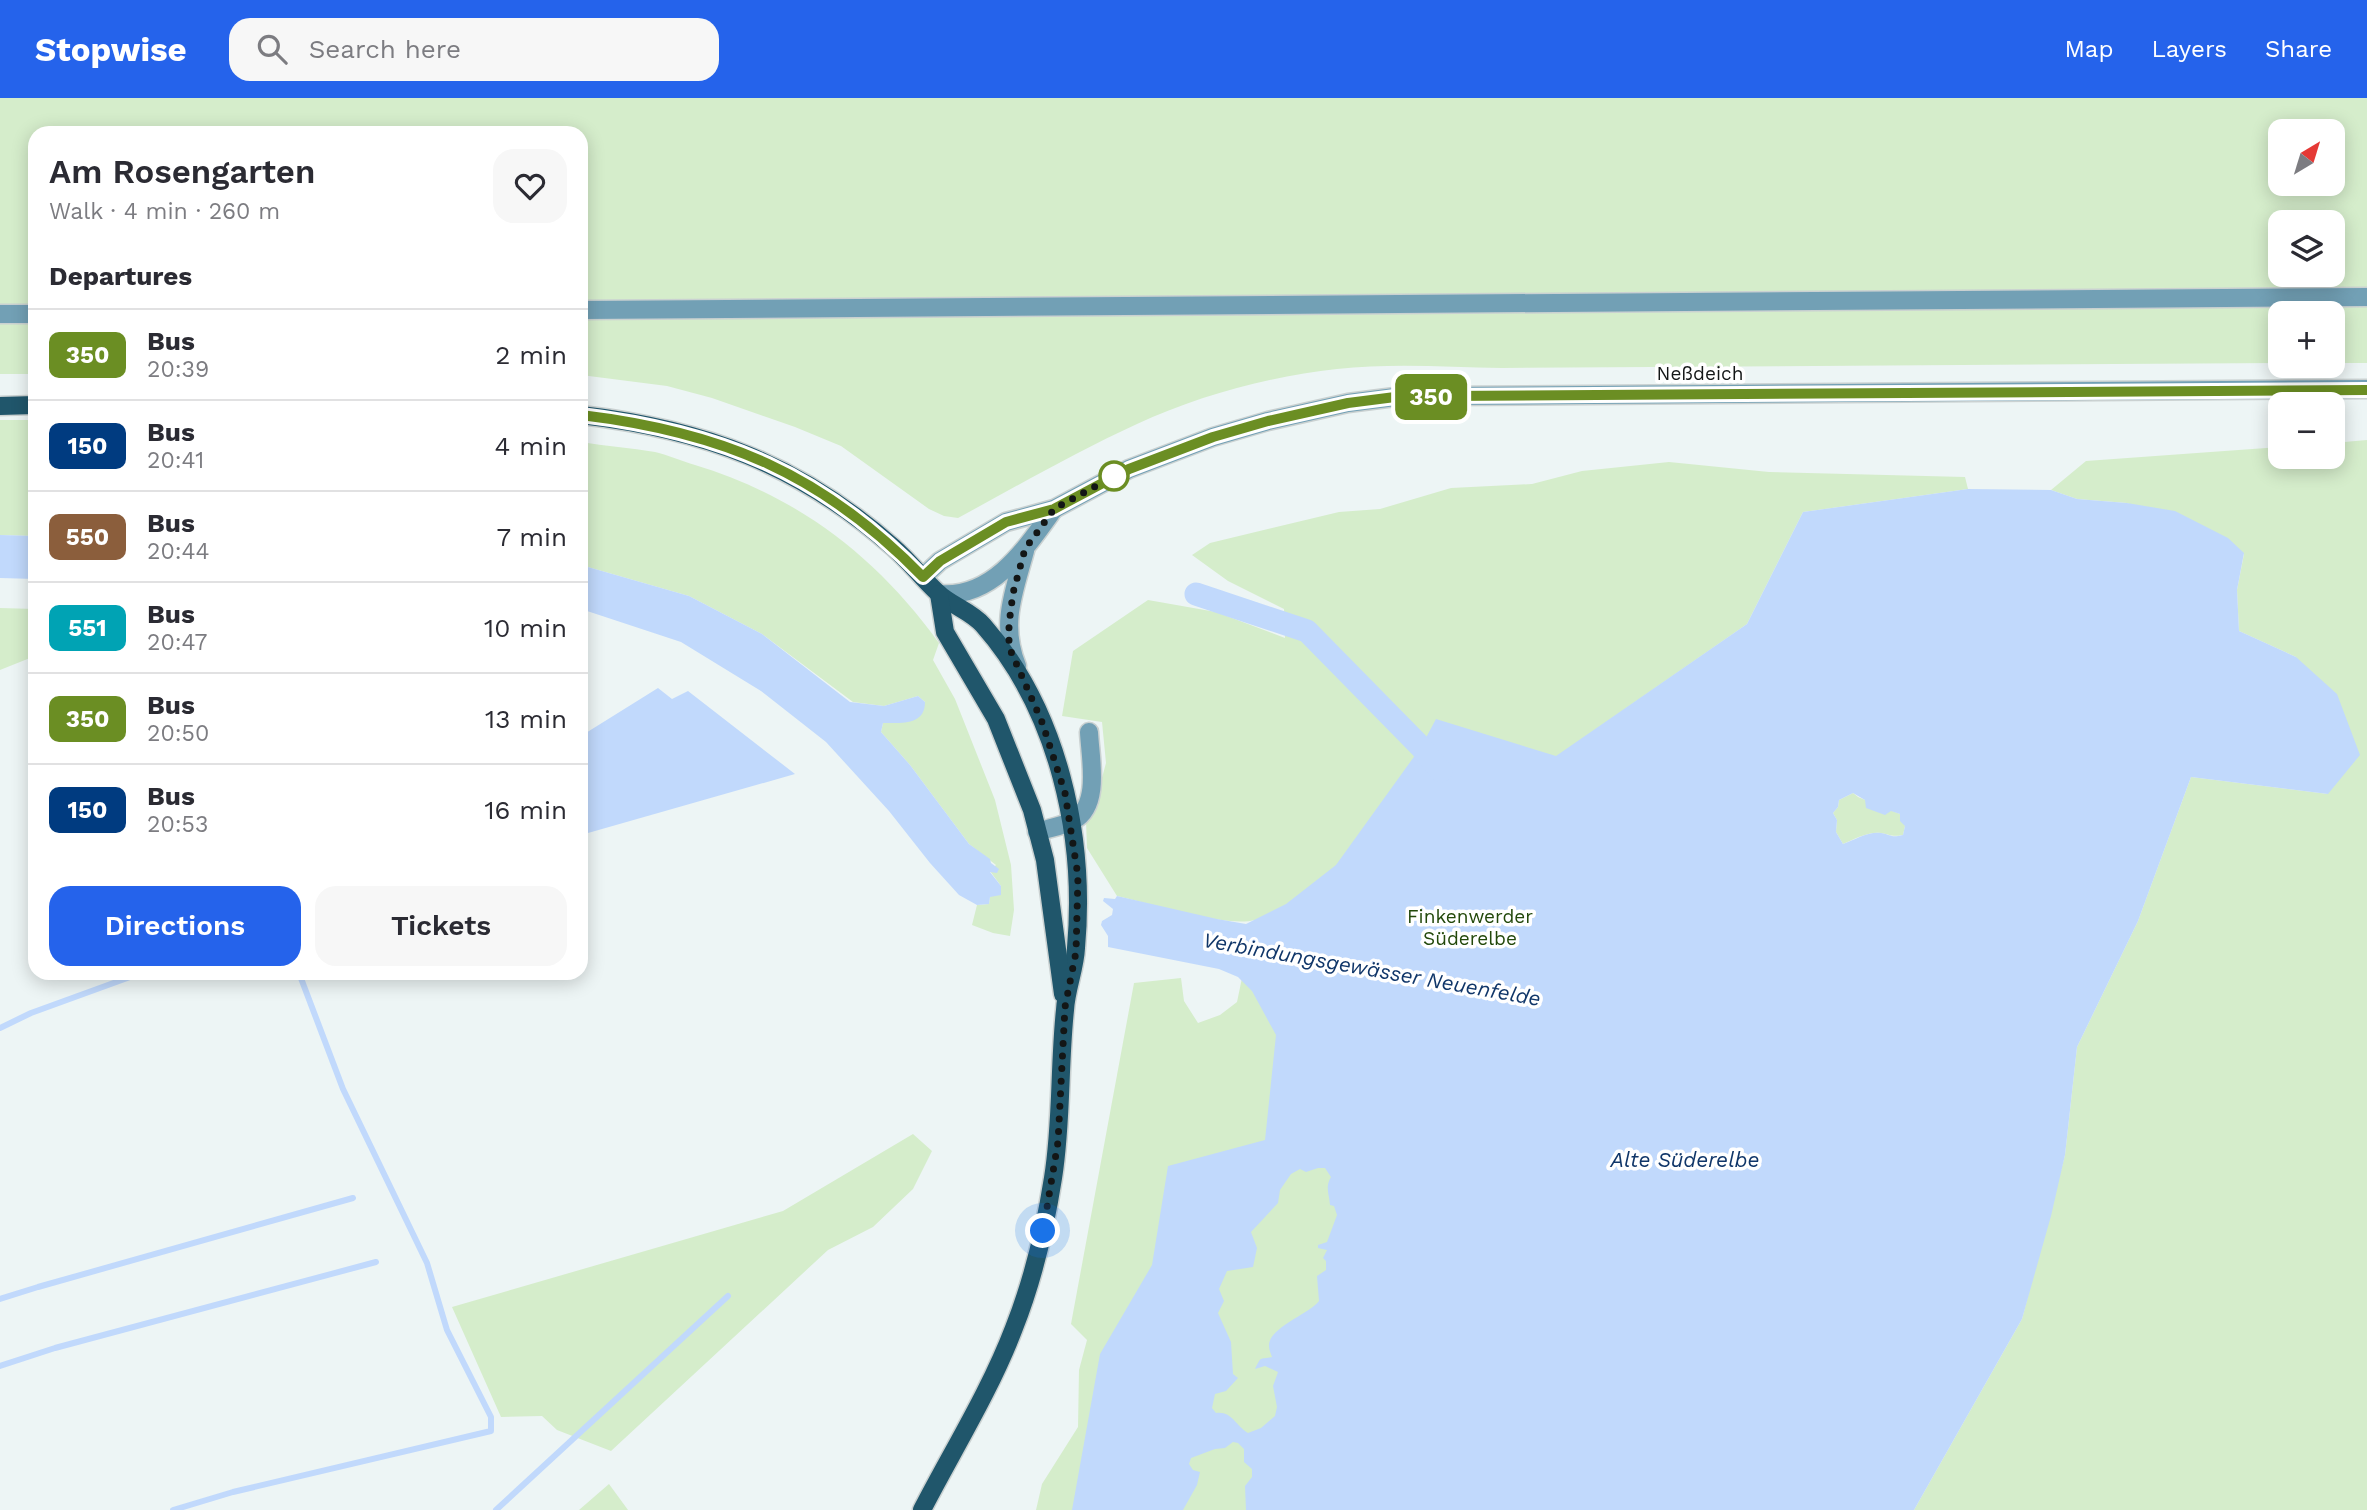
<!DOCTYPE html>
<html lang="en">
<head>
<meta charset="utf-8">
<style>
  :root { --surface:#fff; --page:#f7f7f7; --text:#2b2b33; --muted:#7c7c81; --line:#e1e1e2; --accent:#2563eb }
  body { margin:0; font-family:"Work Sans",sans-serif; background:var(--page); color:var(--text); height:100vh; display:flex; flex-direction:column; font-size:26px; white-space:nowrap }
  * { box-sizing:border-box; margin:0 }
  p { font-size:23px; color:var(--muted) }
  .icon { flex:none; width:38px; height:38px; fill:none; stroke:currentColor; stroke-width:2; stroke-linecap:round; stroke-linejoin:round }
  .map { position:relative; flex:1; overflow:hidden }
  .drawer { position:absolute; left:28px; top:28px; width:560px; height:854px; display:flex; flex-direction:column; background:var(--surface); border-radius:21px; box-shadow:0 4px 18px #0003 }
  .drawer>* { flex:none }
  .badge { padding:0 14px; border-radius:10px; font-size:24px; line-height:46px }
  .needle { width:46px; rotate:38deg }
  .buttons { position:absolute; left:2268px; top:21px; display:grid; gap:14px }
  .buttons a { display:grid; place-items:center; width:77px; height:77px; border-radius:14px; background:var(--surface); box-shadow:0 4px 18px #0003; font-size:35px }
  .you { position:absolute; width:35px; height:35px; margin:-18px; border:5px solid #fff; border-radius:50%; background:#1a73e8; box-shadow:0 0 0 10px #1a73e833 }
  .map>.badge { position:absolute; translate:-50% -50%; box-shadow:0 0 0 4px #fff }
  h2 { padding:0 21px; font-size:26px; line-height:63px }
  .round { display:grid; place-items:center; flex:none; width:74px; height:74px; border-radius:21px; background:var(--page) }
  .summary { display:flex; align-items:center; justify-content:space-between; height:119px; padding:0 21px }
  h1 { font-size:33px; font-weight:600; line-height:52px }
  .button { display:flex; gap:14px; margin-top:auto; padding:14px 21px }
  .button a { flex:1; height:80px; border-radius:21px; background:var(--accent); color:#fff; font-size:28px; font-weight:600; line-height:80px; text-align:center }
  .button a+a { background:var(--page); color:var(--text) }
  ul { padding:0; list-style:none }
  li { display:flex; align-items:center; gap:21px; height:91px; padding:0 21px; border-top:2px solid var(--line) }
  li div { flex:1 }
  li b { display:block; font-size:26px }
  li em { font-style:normal }
  li .badge { min-width:77px; font-weight:700; text-align:center }
  header { display:flex; align-items:center; gap:42px; box-sizing:border-box; height:98px; padding:0 35px; background:var(--accent); color:#fff }
  header strong { font-size:33px }
  nav { display:flex; gap:38px; margin-inline-start:auto; font-size:24px }
  .search { width:490px; height:63px; background:var(--page); display:flex; align-items:center; gap:18px; box-sizing:border-box; padding:0 24px; border-radius:21px; color:var(--muted); font-size:26px }
  .map>svg:first-child { display:block }
  .green { fill:#d5edcb; fill-rule:evenodd }
  .water { fill:#c1d9fc; fill-rule:evenodd }
  .lines { fill:none; stroke-linecap:round; stroke-linejoin:round }
  .stream { stroke:#c1d9fc; stroke-width:6 }
  .canal { stroke:#c1d9fc; stroke-width:23 }
  .minor-casing { stroke:#cad1d1; stroke-width:21 }
  .major-casing { stroke:#cad1d1; stroke-width:21 }
  .minor { stroke:#72a0b5; stroke-width:18 }
  .major { stroke:#20566b; stroke-width:18 }
  .line-casing { stroke:#fff; stroke-width:16 }
  .line { stroke:#6b8e23; stroke-width:10 }
  .walk { stroke:#131616; stroke-width:7; stroke-dasharray:0 12.6 }
  .stop-dot { fill:#fff; stroke:#6b8e23; stroke-width:3.5 }
  .labels { text-anchor:middle; dominant-baseline:central; stroke-width:7; stroke-linejoin:round; paint-order:stroke }
  .street-label { font-size:19px; fill:#131616; stroke:#fff }
  .park-label { font-size:19px; fill:#22480a; stroke:#fff }
  .water-label { font-size:21px; font-style:italic; fill:#103669; stroke:#fff }
</style>
</head>
<body>
<header>
<strong>Stopwise</strong>
<div class="search"><svg class="icon" aria-label="search" viewBox="0 0 24 24"><circle cx="10" cy="10" r="6"/><path d="M15 15l6 6"/></svg>Search here</div>
<nav><a>Map</a><a>Layers</a><a>Share</a></nav>
</header>
<div class="map">
<svg width="2367" height="1412" viewBox="0 0 2367 1412">
  <rect width="100%" height="100%" fill="#edf5f5"/>
  <!-- green -->
  <g class="green">
    <path d="M 0,0 L 2367,0 L 2367,192 L 581,203 L 581,35 L 35,35 L 35,207 L 0,207 ZM 2280,33 L 2333,33 L 2333,86 L 2280,86 ZM 2280,124 L 2333,124 L 2333,177 L 2280,177 Z"/>
    <path d="M 2367,209 L 2367,265 L 2333,265 L 2333,215 L 2280,215 L 2280,265 L 1502,270 C 1447,269 1391,265 1337,271 C 1271,278 1197,298 1137,326 C 1076,354 1017,388 958,420 L 944,418 L 929,411 L 841,348 L 795,329 L 712,300 L 667,288 L 581,277 L 581,221 Z"/>
    <rect x="0" y="225" width="35" height="51"/>
    <polygon points="0,322 35,322 35,438 0,437"/>
    <polygon points="2367,342 2367,1412 1914,1412 2022,1221 2065,1057 2077,949 2138,823 2191,679 2328,696 2296,559 2239,533 2237,492 2244,456 2127,405 2077,401 2051,392 2086,363 2280,349 2280,359 2333,359 2333,345"/>
    <path d="M 581,344 C 605,348 631,350 655,354 C 668,357 682,363 695,367 C 798,398 877,459 939,545 L 933,562 L 955,601 L 995,702 L 1011,767 L 1014,812 L 1010,838 L 993,835 L 972,827 L 977,807 L 989,806 L 990,799 L 1001,788 L 990,773 L 996,767 L 969,746 L 910,667 L 881,634 L 883,625 L 925,604 L 918,598 L 884,608 L 853,604 L 762,536 L 689,498 L 581,467 Z"/>
    <path d="M 1669,364 L 1769,374 L 1965,379 L 1968,391 L 1803,414 L 1747,526 L 1576,645 L 1644,1412 L 1036,1412 L 1042,1386 L 1078,1329 L 1079,1272 L 1087,1242 L 1071,1226 L 1134,885 L 1181,880 L 1184,903 L 1198,925 L 1220,917 L 1237,904 L 1254,822 C 1230,830 1147,805 1117,798 L 1087,750 L 1086,723 L 1096,702 L 1106,665 L 1102,624 L 1062,618 L 1073,553 L 1148,502 L 1216,514 L 1285,540 L 1284,511 L 1228,483 L 1192,457 L 1210,445 L 1339,414 L 1380,411 L 1451,390 L 1532,386 L 1582,373 Z"/>
    <polygon points="0,510 35,511 35,558 0,572"/>
    <path d="M 1853,695 L 1858,699 L 1900,716 L 1905,728 L 1903,737 C 1891,739 1892,737 1881,735 C 1869,733 1854,741 1843,746 L 1836,734 L 1837,722 L 1833,715 L 1838,709 L 1839,702 Z"/>
    <polygon points="913,1036 932,1053 913,1091 873,1129 828,1152 611,1353 557,1332 542,1318 501,1319 452,1209 783,1113"/>
    <polygon points="609,1386 628,1412 579,1412"/>
  </g>
  <!-- water -->
  <g class="water">
    <path d="M 1968,391 L 2051,392 L 2077,401 L 2127,405 L 2175,413 L 2228,440 L 2244,455 L 2237,492 L 2239,533 L 2296,559 L 2337,596 L 2360,657 L 2328,696 L 2191,679 L 2138,823 L 2077,949 L 2065,1057 L 2051,1118 L 2022,1221 L 1914,1412 L 1246,1412 L 1245,1388 L 1252,1379 L 1252,1371 L 1244,1364 L 1244,1351 L 1238,1345 L 1233,1344 L 1225,1350 L 1215,1351 L 1191,1360 L 1189,1366 L 1193,1372 L 1200,1374 L 1197,1387 L 1183,1412 L 1072,1412 L 1100,1256 L 1152,1167 L 1168,1068 L 1265,1042 L 1276,937 L 1252,893 L 1238,879 L 1219,871 L 1108,849 L 1108,838 L 1101,827 L 1102,823 L 1112,817 L 1113,811 L 1103,803 L 1104,800 L 1115,801 L 1117,798 L 1217,821 L 1246,826 L 1286,806 L 1336,767 L 1421,649 L 1436,621 L 1556,658 L 1747,526 L 1803,414 ZM 1853,695 L 1865,702 L 1866,710 L 1885,717 L 1891,713 L 1900,716 L 1900,723 L 1905,728 L 1903,737 C 1891,740 1892,737 1881,735 C 1869,733 1854,742 1843,746 L 1836,734 L 1837,722 L 1833,715 L 1838,709 L 1839,702 ZM 1318,1070 L 1325,1070 L 1331,1079 C 1325,1089 1329,1095 1330,1107 L 1334,1108 L 1337,1117 L 1327,1144 L 1318,1147 L 1318,1150 L 1327,1152 L 1323,1160 L 1326,1163 L 1326,1172 L 1317,1178 L 1319,1203 C 1309,1216 1268,1230 1269,1248 C 1269,1252 1271,1256 1272,1259 C 1259,1262 1262,1257 1255,1271 L 1265,1268 L 1278,1274 L 1273,1288 L 1277,1309 L 1275,1318 L 1261,1330 L 1248,1335 C 1235,1327 1232,1313 1216,1315 L 1212,1310 L 1215,1296 L 1226,1293 L 1238,1280 L 1233,1276 L 1231,1244 L 1218,1215 L 1224,1203 L 1219,1191 L 1227,1173 L 1253,1169 L 1257,1150 L 1251,1134 L 1278,1105 L 1280,1092 L 1291,1076 L 1300,1071 L 1306,1074 Z"/>
    <polygon points="0,437 35,438 35,481 0,480"/>
    <path d="M 581,467 L 689,498 L 762,536 L 850,604 L 884,608 L 918,598 L 925,604 C 925,628 900,625 883,625 L 881,634 L 910,667 L 969,746 L 990,761 L 991,765 L 999,771 L 997,775 L 990,774 L 1001,788 L 1001,797 L 990,799 L 989,806 L 977,807 L 959,797 L 930,765 L 889,713 L 826,644 L 761,593 L 681,544 L 581,511 Z"/>
    <polygon points="658,590 672,601 688,593 795,676 581,737 581,638"/>
  </g>
  <g class="lines">
    <!-- stream -->
    <g class="stream">
      <polyline points="0,930 31,915 141,875"/>
      <polyline points="0,1201 38,1189 353,1100"/>
      <polyline points="0,1268 55,1250 376,1164"/>
      <polyline points="173,1412 233,1394 491,1333 491,1319 447,1232 427,1165 343,991 299,875"/>
      <polyline points="496,1412 728,1198"/>
    </g>
    <!-- canal -->
    <polyline class="canal" points="1196,496 1307,533 1421,649 1441,673"/>
    <!-- minor casing -->
    <g class="minor-casing">
      <g id="minor">
        <polyline points="581,212 2367,199"/>
        <polyline points="0,216 35,216"/>
        <polyline points="923,479 940,463 1006,424 1054,411 1129,371 1213,339 1268,323 1348,305 1395,299 1446,298 2367,291"/>
        <path d="M 939,496 C 993,501 1026,450 1054,411"/>
        <path d="M 1017,568 C 1000,526 1014,494 1025,453"/>
        <path d="M 1037,734 C 1049,730 1064,728 1074,722 C 1101,707 1090,659 1089,634"/>
      </g>
    </g>
    <!-- major casing -->
    <g class="major-casing">
      <g id="major">
        <polyline points="0,308 35,307"/>
        <path d="M 581,317 C 703,331 799,366 893,449 C 909,463 922,480 937,494 C 950,507 971,513 983,527 C 1058,612 1086,738 1076,850 C 1075,871 1066,891 1065,912 C 1059,968 1062,1025 1053,1080 C 1045,1131 1033,1182 1014,1230 C 990,1293 953,1352 922,1412"/>
        <polyline points="939,496 945,534 996,621 1032,712 1045,762 1063,896"/>
      </g>
    </g>
    <!-- minor -->
    <use href="#minor" class="minor"/>
    <!-- major -->
    <use href="#major" class="major"/>
  </g>
  <g class="lines">
    <!-- line casing -->
    <g class="line-casing">
      <path id="line" d="M 581,317 C 723,334 823,376 923,479 L 940,463 L 1006,424 L 1054,411 L 1129,371 L 1213,339 L 1268,323 L 1348,305 L 1395,299 L 1446,298 L 2367,292"/>
    </g>
    <!-- line -->
    <use href="#line" class="line"/>
    <!-- walk -->
    <polyline class="walk" points="1043,1133 1058,1044 1065,909 1076,854 1078,778 1065,695 1042,624 1009,549 1009,526 1013,495 1025,451 1054,411 1114,378"/>
  </g>
  <!-- markers -->
  <circle class="stop-dot" cx="1114" cy="378" r="14"/>
  <g class="labels">
    <!-- street labels -->
    <g class="street-label">
      <text x="1700" y="275">Neßdeich</text>
    </g>
    <!-- park labels -->
    <g class="park-label">
      <text x="1470" y="818">Finkenwerder<tspan x="1470" dy="22">Süderelbe</tspan></text>
    </g>
    <!-- water labels -->
    <g class="water-label">
      <text transform="translate(1372 871) rotate(10)">Verbindungsgewässer Neuenfelde</text>
      <text x="1685" y="1061">Alte Süderelbe</text>
    </g>
  </g>
</svg>
<div class="buttons">
<a><svg class="needle" viewBox="-14 -14 28 28"><path d="M0-13l5 13h-10z" fill="#e53935"/><path d="M0 13l5-13h-10z" fill="#7c7c81"/></svg></a>
<a><svg class="icon" aria-label="layers" viewBox="0 0 24 24"><path d="M12 4l9 5-9 5-9-5zM3 14l9 5 9-5"/></svg></a>
<a>+</a>
<a>−</a>
</div>
<div class="you" style="left:1043px;top:1133px"></div>
<b class="badge" style="left:1431px;top:299px;background:#6b8e23;color:#fff">350</b>
<section class="drawer">
<div class="summary"><div><h1>Am Rosengarten</h1><p>Walk · 4 min · 260 m</p></div><a class="round"><svg class="icon" aria-label="heart" viewBox="0 0 24 24"><path d="M12 20l-8-8c-3-5 5-10 8-4 3-6 11-1 8 4z"/></svg></a></div>
<h2>Departures</h2>
<ul>
<li><span class="badge" style="background:#6b8e23;color:#fff">350</span><div><b>Bus</b><p>20:39</p></div><em>2 min</em></li>
<li><span class="badge" style="background:#003b80;color:#fff">150</span><div><b>Bus</b><p>20:41</p></div><em>4 min</em></li>
<li><span class="badge" style="background:#8b5e3c;color:#fff">550</span><div><b>Bus</b><p>20:44</p></div><em>7 min</em></li>
<li><span class="badge" style="background:#00a3b4;color:#fff">551</span><div><b>Bus</b><p>20:47</p></div><em>10 min</em></li>
<li><span class="badge" style="background:#6b8e23;color:#fff">350</span><div><b>Bus</b><p>20:50</p></div><em>13 min</em></li>
<li><span class="badge" style="background:#003b80;color:#fff">150</span><div><b>Bus</b><p>20:53</p></div><em>16 min</em></li>
</ul>
<div class="button"><a>Directions</a><a>Tickets</a></div>
</section>
</div>
</body>
</html>
